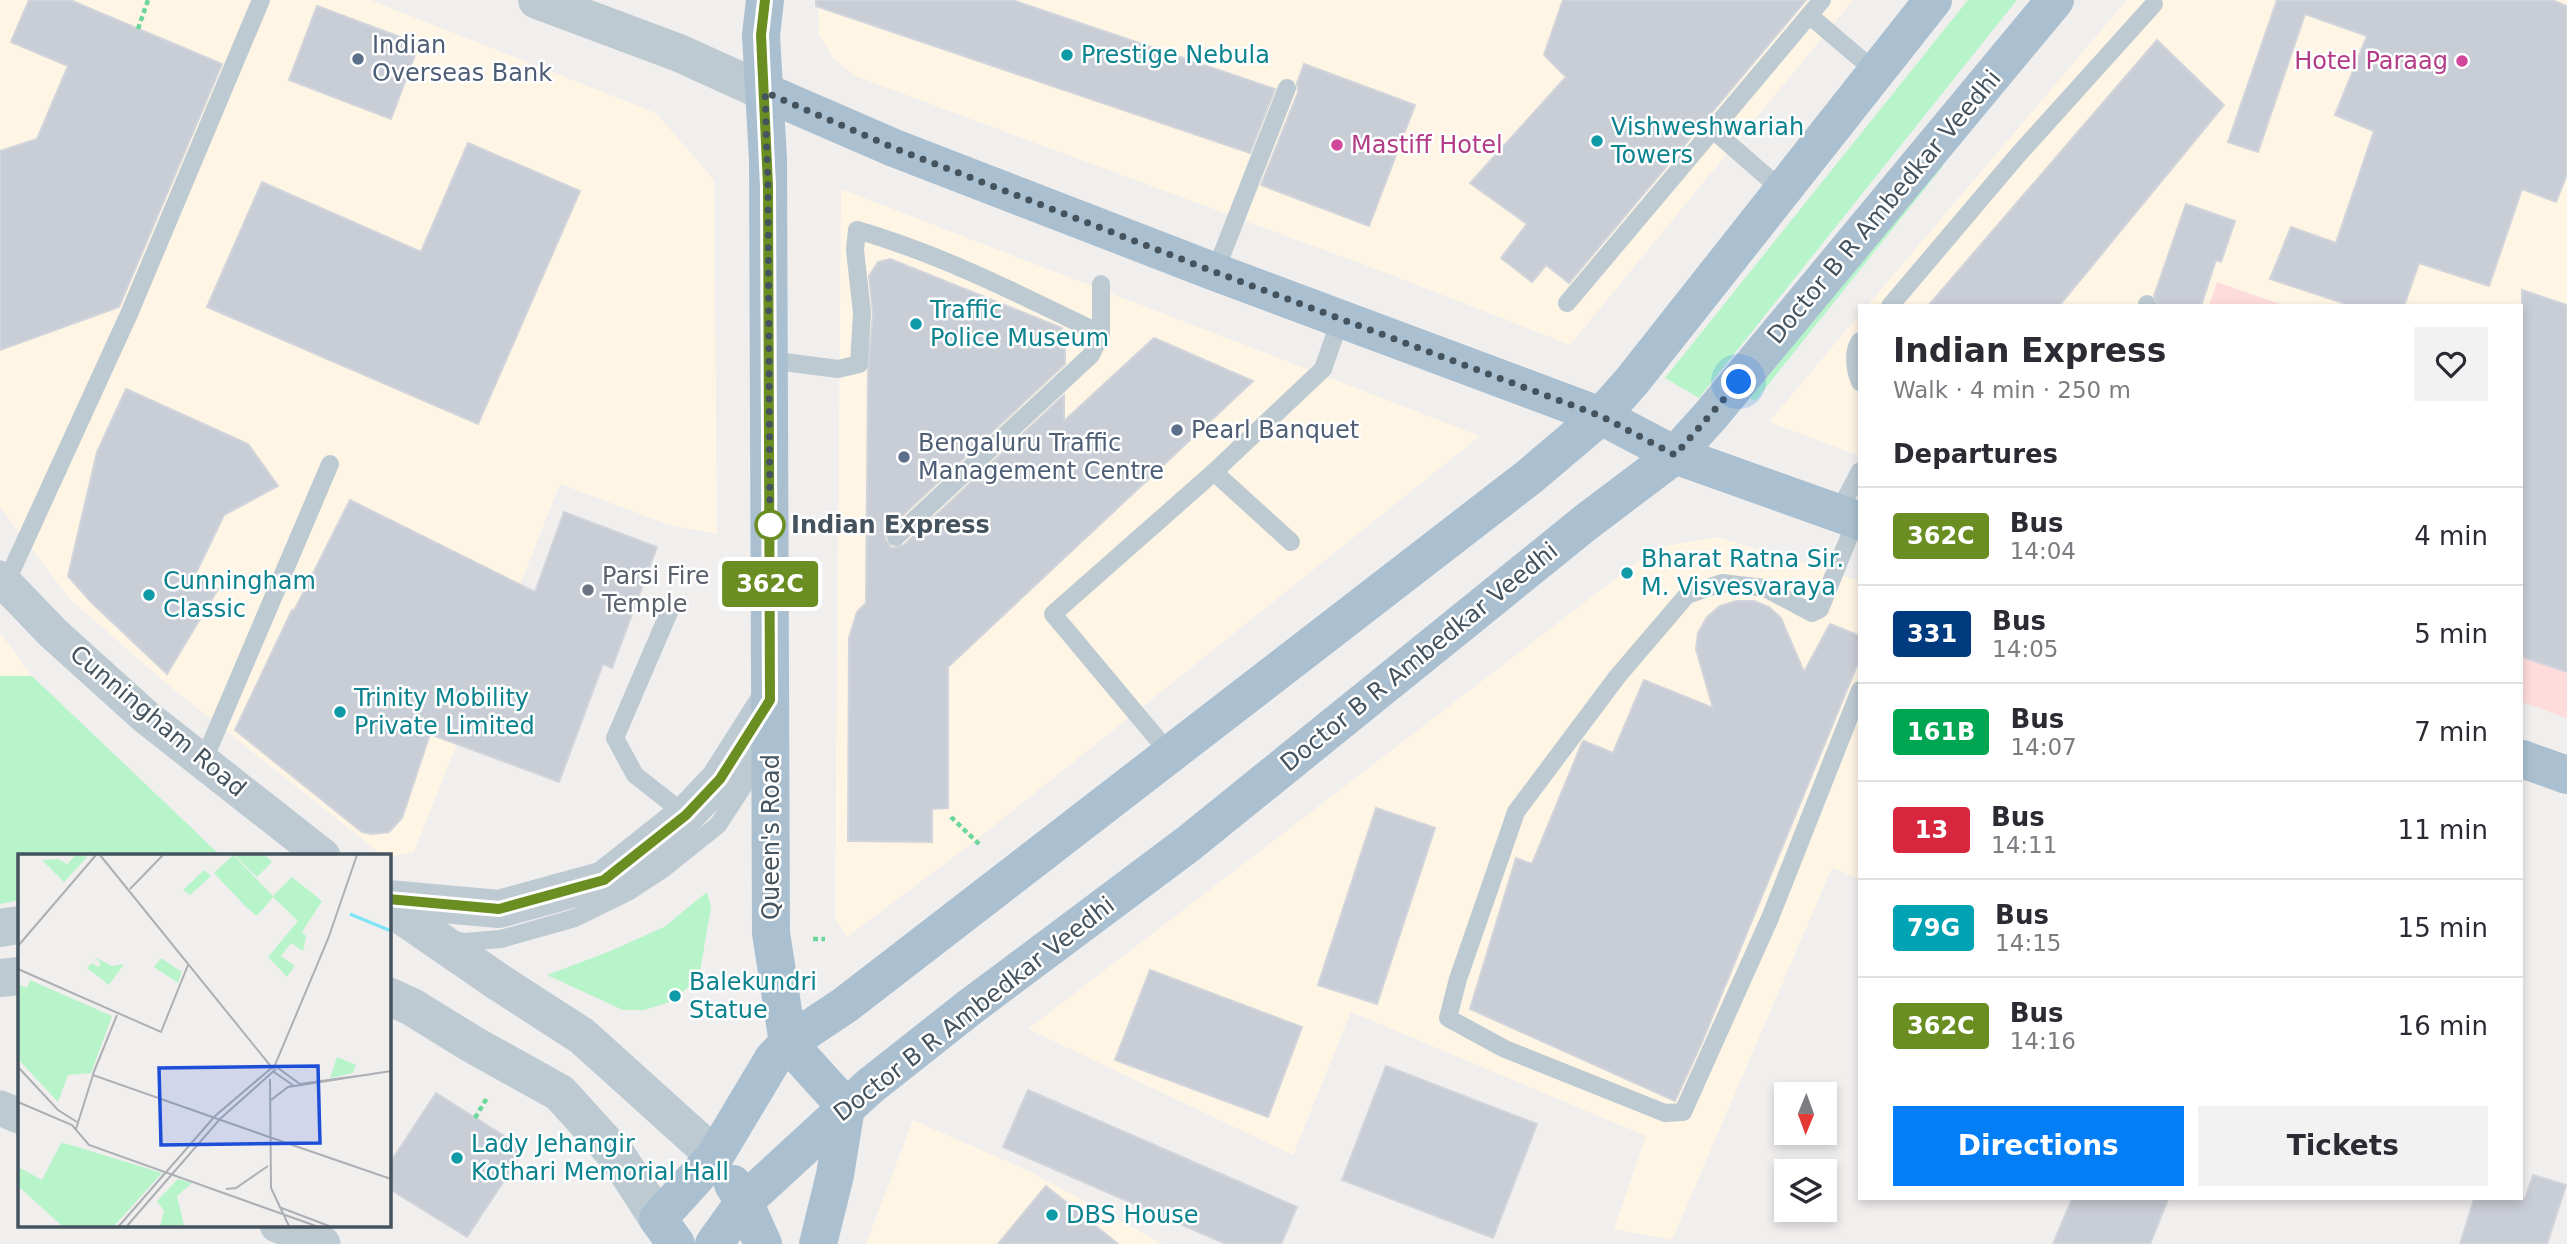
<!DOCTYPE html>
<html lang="en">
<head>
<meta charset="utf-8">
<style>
  :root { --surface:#fff; --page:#f2f2f3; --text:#2b2b33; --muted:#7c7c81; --line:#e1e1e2; --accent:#047ef5 }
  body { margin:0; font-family:"DejaVu Sans",sans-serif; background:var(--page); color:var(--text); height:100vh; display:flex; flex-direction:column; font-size:26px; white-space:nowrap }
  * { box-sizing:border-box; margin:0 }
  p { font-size:23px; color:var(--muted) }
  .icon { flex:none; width:38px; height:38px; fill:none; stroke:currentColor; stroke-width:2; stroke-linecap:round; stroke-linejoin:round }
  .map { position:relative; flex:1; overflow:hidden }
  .side { position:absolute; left:1858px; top:304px; width:665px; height:896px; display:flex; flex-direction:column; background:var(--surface); border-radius:0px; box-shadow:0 4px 10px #0003 }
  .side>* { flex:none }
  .badge { padding:0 14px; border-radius:5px; font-size:24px; line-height:46px }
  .needle { width:46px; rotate:181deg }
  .controls { position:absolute; left:1774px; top:1082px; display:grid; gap:14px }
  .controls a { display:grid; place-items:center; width:63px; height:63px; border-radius:0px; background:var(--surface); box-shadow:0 4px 10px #0003; font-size:35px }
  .you { position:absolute; width:35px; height:35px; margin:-18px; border:5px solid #fff; border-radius:50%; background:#1a73e8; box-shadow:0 0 0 10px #1a73e833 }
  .map>.badge { position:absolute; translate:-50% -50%; box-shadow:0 0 0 4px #fff }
  h2 { padding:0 35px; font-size:26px; line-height:63px }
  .round { display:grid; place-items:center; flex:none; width:74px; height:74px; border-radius:0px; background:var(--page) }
  .headline { display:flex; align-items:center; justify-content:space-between; height:119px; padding:0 35px }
  h1 { font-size:33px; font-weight:600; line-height:52px }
  .primary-button { display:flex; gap:14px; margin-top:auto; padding:14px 35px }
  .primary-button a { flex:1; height:80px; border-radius:0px; background:var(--accent); color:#fff; font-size:28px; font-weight:600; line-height:80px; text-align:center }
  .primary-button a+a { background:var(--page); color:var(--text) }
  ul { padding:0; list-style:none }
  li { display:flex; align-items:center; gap:21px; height:98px; padding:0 35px; border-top:2px solid var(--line) }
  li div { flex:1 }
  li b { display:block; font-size:26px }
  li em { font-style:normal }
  li .badge { min-width:77px; font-weight:700; text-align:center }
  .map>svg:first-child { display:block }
  .commercial { fill:#fef5e5 }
  .medical { fill:#fedcdb }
  .green { fill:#b7f4ca }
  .building { fill:#c9cdd5; stroke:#d1d5db; stroke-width:2 }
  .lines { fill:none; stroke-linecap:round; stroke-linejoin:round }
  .path { stroke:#6bd69a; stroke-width:4.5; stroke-dasharray:5 3.5; stroke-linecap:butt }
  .service { stroke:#bdcad2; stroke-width:18 }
  .minor { stroke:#bdcad2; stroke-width:35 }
  .tertiary { stroke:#bdcad2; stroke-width:38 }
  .primary { stroke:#aac0d0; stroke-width:38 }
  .line-casing { stroke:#fff; stroke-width:16 }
  .line { stroke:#6b8e23; stroke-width:10 }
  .walk { stroke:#44535e; stroke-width:7; stroke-dasharray:0 12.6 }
  .culture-dot { fill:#0f9aa8; stroke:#fff; stroke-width:2.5 }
  .service-dot { fill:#5c6f8a; stroke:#fff; stroke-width:2.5 }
  .hotel-dot { fill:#d1479c; stroke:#fff; stroke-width:2.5 }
  .stop-dot { fill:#fff; stroke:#6b8e23; stroke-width:3.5 }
  .worship-dot { fill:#6b7280; stroke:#fff; stroke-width:2.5 }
  .labels { text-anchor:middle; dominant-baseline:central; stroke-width:5; stroke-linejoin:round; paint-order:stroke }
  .service-label { font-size:24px; fill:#4e5e75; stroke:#fff; text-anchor:start }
  .culture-label { font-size:24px; fill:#0d838f; stroke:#fff; text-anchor:start }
  .hotel-label { font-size:24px; fill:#b23c85; stroke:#fff; text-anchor:end }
  .street-label { font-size:24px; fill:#44535e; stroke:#fff }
  .stop-label { font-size:24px; font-weight:bold; fill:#44535e; stroke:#fff; text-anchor:start }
  .worship-label { font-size:24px; fill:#5b616d; stroke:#fff; text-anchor:start }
  .inset-river { fill:none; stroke:#7fe5f6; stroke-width:3.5 }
  .inset-road { fill:none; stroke:#acb0b4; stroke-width:2 }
  .view { fill:#1d4ed8; fill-opacity:0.15; stroke:#1d4ed8; stroke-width:3.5 }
  .inset-edge { fill:none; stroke:#44535e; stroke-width:3.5 }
</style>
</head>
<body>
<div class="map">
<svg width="2567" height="1244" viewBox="0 0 2567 1244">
  <rect width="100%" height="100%" fill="#f1eeee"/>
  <!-- commercial -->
  <g class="commercial">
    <polygon points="0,0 370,0 656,113 714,180 717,534 669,525 560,484 414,852 389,857 382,855 167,684 69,598 0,507"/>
    <polygon points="822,0 1853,0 1570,345 1397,277 855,76 833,58 819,35 818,10"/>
    <polygon points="2127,0 2567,0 2567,405 2522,389 2522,306 2285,306 2218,283 2209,306 1867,306"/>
    <polygon points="841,189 1480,436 975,841 847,937 835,919"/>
    <polygon points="1860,314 1860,456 1769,422"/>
    <polygon points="1718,537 1860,581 1860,879 1832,868 1672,1240 1614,1229 1646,1136 1351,1012 1293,1155 1028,1029 1636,563 1665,546"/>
    <polygon points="0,633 32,676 0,676"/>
    <polygon points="913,1120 1029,1171 1163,1244 866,1244"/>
  </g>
  <!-- medical -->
  <g class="medical">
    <polygon points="2217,282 2285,306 2209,306"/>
    <polygon points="2522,389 2567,405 2567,718 2522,702"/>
  </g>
  <!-- green -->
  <g class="green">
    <polygon points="1968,0 2017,0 1699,398 1665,378"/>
    <polygon points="1940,162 1943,166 1755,401 1750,398"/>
    <polygon points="0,676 32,676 220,855 19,856 19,900 0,904"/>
    <polygon points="707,892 711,907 699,977 673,1001 644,1010 623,1010 547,975 608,952 664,927"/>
  </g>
  <!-- building -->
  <g class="building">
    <polygon points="29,0 70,0 222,64 119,307 0,350 0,151 37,139 68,66 11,42"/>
    <polygon points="816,0 1012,0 1275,89 1250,153 816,6"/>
    <polygon points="1563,0 1806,0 1569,283 1546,265 1532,282 1501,258 1527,224 1470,183 1566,77 1544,55"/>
    <polygon points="2277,0 2552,0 2567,6 2567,174 2556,202 2522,189 2489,286 2419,263 2404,306 2352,306 2270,279 2291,227 2336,243 2374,131 2335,115 2367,36 2305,14 2258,152 2228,142"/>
    <polygon points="317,6 419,44 391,119 289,80"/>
    <polygon points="2157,40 2224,105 2059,306 1928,306"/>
    <polygon points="1304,64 1415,105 1369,226 1261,185 1298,92 1297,83"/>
    <polygon points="468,143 580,191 478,424 207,307 262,182 421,252"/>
    <polygon points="2186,204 2235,221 2221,262 2216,260 2201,306 2158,306 2154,296"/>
    <polygon points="890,259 1062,328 1065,341 1065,364 888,529 885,539 892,548 904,545 1064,395 1064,421 1154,338 1253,381 948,667 948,808 932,809 932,842 848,841 849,638 857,612 866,603 868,371 873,314 869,276 878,262"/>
    <polygon points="2522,290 2567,305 2567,672 2522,657"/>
    <polygon points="126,389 248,444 278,486 224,515 195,575 218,589 167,674 90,601 68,576 97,452"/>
    <polygon points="350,500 535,592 564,512 657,547 612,668 603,664 559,782 430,734 402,818 389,832 372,834 362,832 235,730 292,610 294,611"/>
    <polygon points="1736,601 1754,601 1769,607 1781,618 1804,672 1830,624 1860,636 1860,658 1702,1042 1675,1101 1470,1009 1516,858 1532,864 1582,743 1584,741 1613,753 1644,680 1713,708 1696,649 1698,633 1707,617 1720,606"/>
    <polygon points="1376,808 1435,828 1377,1004 1318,985"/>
    <polygon points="1150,970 1302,1027 1268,1117 1115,1060"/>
    <polygon points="1386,1066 1537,1124 1493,1238 1342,1180"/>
    <polygon points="1028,1090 1297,1207 1281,1244 1226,1244 1003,1147"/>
    <polygon points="436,1093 525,1149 467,1237 388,1188 388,1166"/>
    <polygon points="2533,1175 2566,1185 2547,1244 2460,1244 2474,1199 2525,1199"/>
    <polygon points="1046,1186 1118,1244 998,1244"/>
    <polygon points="2072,1199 2168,1199 2150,1244 2053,1244"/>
  </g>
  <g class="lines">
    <!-- path -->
    <g class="path">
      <polyline points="138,29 148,0"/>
      <polyline points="951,817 979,844"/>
      <polyline points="813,939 825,939"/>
      <polyline points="475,1118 487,1098"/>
    </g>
    <!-- service -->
    <g class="service">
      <polyline points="1809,15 1876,72"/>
      <polyline points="1713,130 1782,190"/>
      <polyline points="1215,272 1287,88"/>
      <polyline points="1567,303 1822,0"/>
      <polyline points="1890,306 2017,156 2154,4"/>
      <polyline points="2147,306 2147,304"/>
      <path d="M 1860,341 C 1852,351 1855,371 1860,382"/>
      <path d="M 769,360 L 838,369 L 859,364 L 862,313 L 855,250 L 857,230 C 943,255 1021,295 1101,334"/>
      <polyline points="1214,472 1291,542"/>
      <polyline points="1838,513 1860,471"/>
      <polyline points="1856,520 1820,609 1812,613 1765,588 1722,583 1687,595 1617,677 1516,812 1458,979 1448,1018 1505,1049 1665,1113 1683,1112 1770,918 1860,690"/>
      <polyline points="896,537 1091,355 1101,334 1101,284"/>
      <polyline points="5,585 129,314 261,0"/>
      <polyline points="670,610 615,738 635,775 686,815"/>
      <polyline points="1170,754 1053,614 1214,472 1323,369 1340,320"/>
      <polyline points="203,762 330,464"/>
      <polyline points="450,939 464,942 501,939 575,918 628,892 663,869 718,825 763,756"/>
    </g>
    <!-- minor -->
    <g class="minor">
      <polyline points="0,578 53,633 146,717 323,856"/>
      <polyline points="0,1108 19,1116"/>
      <polyline points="277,1225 323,1244"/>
    </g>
    <!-- tertiary -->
    <g class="tertiary">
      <polyline points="537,0 679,53 765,92"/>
      <polyline points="388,899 499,909 604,880 686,815 720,779 770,700"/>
      <polyline points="388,906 500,983 582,1036 715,1156"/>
      <polyline points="0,928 19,925"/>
      <polyline points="0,978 19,976"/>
      <polyline points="388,996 412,1007 472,1044 560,1093 618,1157 658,1219"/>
    </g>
    <!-- primary -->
    <g class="primary">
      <polyline points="765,0 761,35 768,160 771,933 788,1043"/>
      <polyline points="765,92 894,148 1215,272 1601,416 1675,455 1860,521"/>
      <polyline points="2522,759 2567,775"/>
      <polyline points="788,1043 846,1107"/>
      <polyline points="733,1184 744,1202 763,1244"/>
      <polyline points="676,1244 658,1219 715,1156 773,1059 788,1043 845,1005 1529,477 1601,416 1632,381 1933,0"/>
      <polyline points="714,1244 744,1202 870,1086 970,1007 1188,844 1585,523 1675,455 1711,415 2055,0"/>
      <polyline points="818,1244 835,1175 846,1107"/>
    </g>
  </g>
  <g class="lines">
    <!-- line casing -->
    <g class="line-casing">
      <polyline id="line" points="388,899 499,909 604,880 686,815 720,779 770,700 768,186 761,35 765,0"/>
    </g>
    <!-- line -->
    <use href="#line" class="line"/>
    <!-- walk -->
    <polyline class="walk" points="770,525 768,186 765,92 894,148 1215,272 1601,416 1675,455 1739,382"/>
  </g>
  <!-- markers -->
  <g class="culture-dot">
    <circle cx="1067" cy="55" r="7"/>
    <circle cx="1597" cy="141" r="7"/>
    <circle cx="916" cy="324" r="7"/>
    <circle cx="1627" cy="573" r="7"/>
    <circle cx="149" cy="595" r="7"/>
    <circle cx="340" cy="712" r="7"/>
    <circle cx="675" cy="996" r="7"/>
    <circle cx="457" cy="1158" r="7"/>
    <circle cx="1052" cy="1215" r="7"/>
  </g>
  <g class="service-dot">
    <circle cx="358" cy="59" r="7"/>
    <circle cx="1177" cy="430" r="7"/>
    <circle cx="904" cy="457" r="7"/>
  </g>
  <g class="hotel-dot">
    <circle cx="2462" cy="61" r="7"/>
    <circle cx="1337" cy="145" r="7"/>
  </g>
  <circle class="stop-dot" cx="770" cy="525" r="14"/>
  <circle class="worship-dot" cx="588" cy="590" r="7"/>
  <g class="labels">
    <!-- service labels -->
    <g class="service-label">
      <text x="372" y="45">Indian<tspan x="372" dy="28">Overseas Bank</tspan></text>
      <text x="1191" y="430">Pearl Banquet</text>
      <text x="918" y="443">Bengaluru Traffic<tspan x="918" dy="28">Management Centre</tspan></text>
    </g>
    <!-- culture labels -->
    <g class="culture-label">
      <text x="1081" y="55">Prestige Nebula</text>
      <text x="1611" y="127">Vishweshwariah<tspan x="1611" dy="28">Towers</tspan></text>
      <text x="930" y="310">Traffic<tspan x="930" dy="28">Police Museum</tspan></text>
      <text x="1641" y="559">Bharat Ratna Sir.<tspan x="1641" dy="28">M. Visvesvaraya</tspan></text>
      <text x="163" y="581">Cunningham<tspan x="163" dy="28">Classic</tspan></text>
      <text x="354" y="698">Trinity Mobility<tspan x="354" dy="28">Private Limited</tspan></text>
      <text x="689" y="982">Balekundri<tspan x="689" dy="28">Statue</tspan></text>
      <text x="471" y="1144">Lady Jehangir<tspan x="471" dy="28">Kothari Memorial Hall</tspan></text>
      <text x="1066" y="1215">DBS House</text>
    </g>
    <!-- hotel labels -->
    <g class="hotel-label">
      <text x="2448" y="61">Hotel Paraag</text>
      <text x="1351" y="145" text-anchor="start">Mastiff Hotel</text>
    </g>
    <!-- street labels -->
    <g class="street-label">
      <text transform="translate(1884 207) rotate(-50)">Doctor B R Ambedkar Veedhi</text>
      <text transform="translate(1419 657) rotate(-39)">Doctor B R Ambedkar Veedhi</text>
      <text transform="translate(158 721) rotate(40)">Cunningham Road</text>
      <text transform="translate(771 837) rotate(-90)">Queen's Road</text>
      <text transform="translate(974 1009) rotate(-38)">Doctor B R Ambedkar Veedhi</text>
    </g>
    <!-- stop labels -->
    <g class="stop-label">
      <text x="791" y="525">Indian Express</text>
    </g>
    <!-- worship labels -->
    <g class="worship-label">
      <text x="602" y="576">Parsi Fire<tspan x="602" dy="28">Temple</tspan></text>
    </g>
  </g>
  <!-- overview -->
  <g transform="translate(18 854)">
    <rect width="373" height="373" fill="#f1eeee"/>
    <path d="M 58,1 L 69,3 L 46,28 L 24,6 L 40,5 L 49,10 ZM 215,1 L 255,42 L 274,23 L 304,47 L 284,78 L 288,82 L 285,97 L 273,89 L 263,102 L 277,112 L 269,123 L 250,103 L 280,67 L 255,43 L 239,62 L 227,52 L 196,19 ZM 216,1 L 247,1 L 254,8 L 239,23 ZM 186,16 L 193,22 L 172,41 L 165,36 ZM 77,103 L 94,112 L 106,110 L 91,131 L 69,114 L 74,109 L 80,113 L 83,110 ZM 143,104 L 164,118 L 160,129 L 136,113 ZM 12,126 L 94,162 L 73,219 L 50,221 L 40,248 L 0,205 L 0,130 L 9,134 ZM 319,203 L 338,211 L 335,219 L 312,224 ZM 43,289 L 53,291 L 144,319 L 96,372 L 44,372 L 0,332 L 0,313 L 24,326 ZM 160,325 L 174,329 L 159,342 L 166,371 L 142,372 L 146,357 L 139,347 Z" fill="#b7f4ca"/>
    <path class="inset-river" d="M 332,60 L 373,77"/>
    <path class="inset-road" d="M 82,1 L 255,215M 112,35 L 145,1M 0,92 L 78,1M 0,115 L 143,178 L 170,111M 0,213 L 40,256 L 59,268M 260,214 L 282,230 L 339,222M 256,218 L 276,232M 75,220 L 99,161M 252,225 L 253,334 L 271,372M 253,246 L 270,233 L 373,217M 0,248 L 54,271 L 71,291 L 298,372M 58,275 L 75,221 L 254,284M 254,284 L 373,325M 208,335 L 218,334 L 250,312M 261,353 L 311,372M 101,372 L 197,262 L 257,211 L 310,85 L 339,1M 109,372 L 202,265 L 258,215"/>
    <path class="view" d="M 300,212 L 302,289 L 143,291 L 141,214 Z"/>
    <rect width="373" height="373" class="inset-edge"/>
  </g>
</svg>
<div class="controls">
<a><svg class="needle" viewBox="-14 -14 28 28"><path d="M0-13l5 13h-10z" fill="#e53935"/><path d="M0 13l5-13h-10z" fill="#7c7c81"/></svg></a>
<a><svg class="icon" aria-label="layers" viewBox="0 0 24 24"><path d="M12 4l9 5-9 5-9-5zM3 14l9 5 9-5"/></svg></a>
</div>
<div class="you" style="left:1739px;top:382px"></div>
<b class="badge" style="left:770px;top:584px;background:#6b8e23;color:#fff">362C</b>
<section class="side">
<div class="headline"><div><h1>Indian Express</h1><p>Walk · 4 min · 250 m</p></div><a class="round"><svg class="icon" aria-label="heart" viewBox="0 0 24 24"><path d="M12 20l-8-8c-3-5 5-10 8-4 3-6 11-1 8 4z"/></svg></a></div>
<h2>Departures</h2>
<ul>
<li><span class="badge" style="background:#6b8e23;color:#fff">362C</span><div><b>Bus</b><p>14:04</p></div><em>4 min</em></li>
<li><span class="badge" style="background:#003b80;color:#fff">331</span><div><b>Bus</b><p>14:05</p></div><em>5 min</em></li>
<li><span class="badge" style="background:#00a651;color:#fff">161B</span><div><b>Bus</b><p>14:07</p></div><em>7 min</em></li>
<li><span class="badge" style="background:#d7263d;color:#fff">13</span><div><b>Bus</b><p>14:11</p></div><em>11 min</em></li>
<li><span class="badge" style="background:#00a3b4;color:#fff">79G</span><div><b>Bus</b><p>14:15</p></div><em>15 min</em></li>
<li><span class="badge" style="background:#6b8e23;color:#fff">362C</span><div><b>Bus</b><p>14:16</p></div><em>16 min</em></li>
</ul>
<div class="primary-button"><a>Directions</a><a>Tickets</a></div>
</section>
</div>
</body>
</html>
